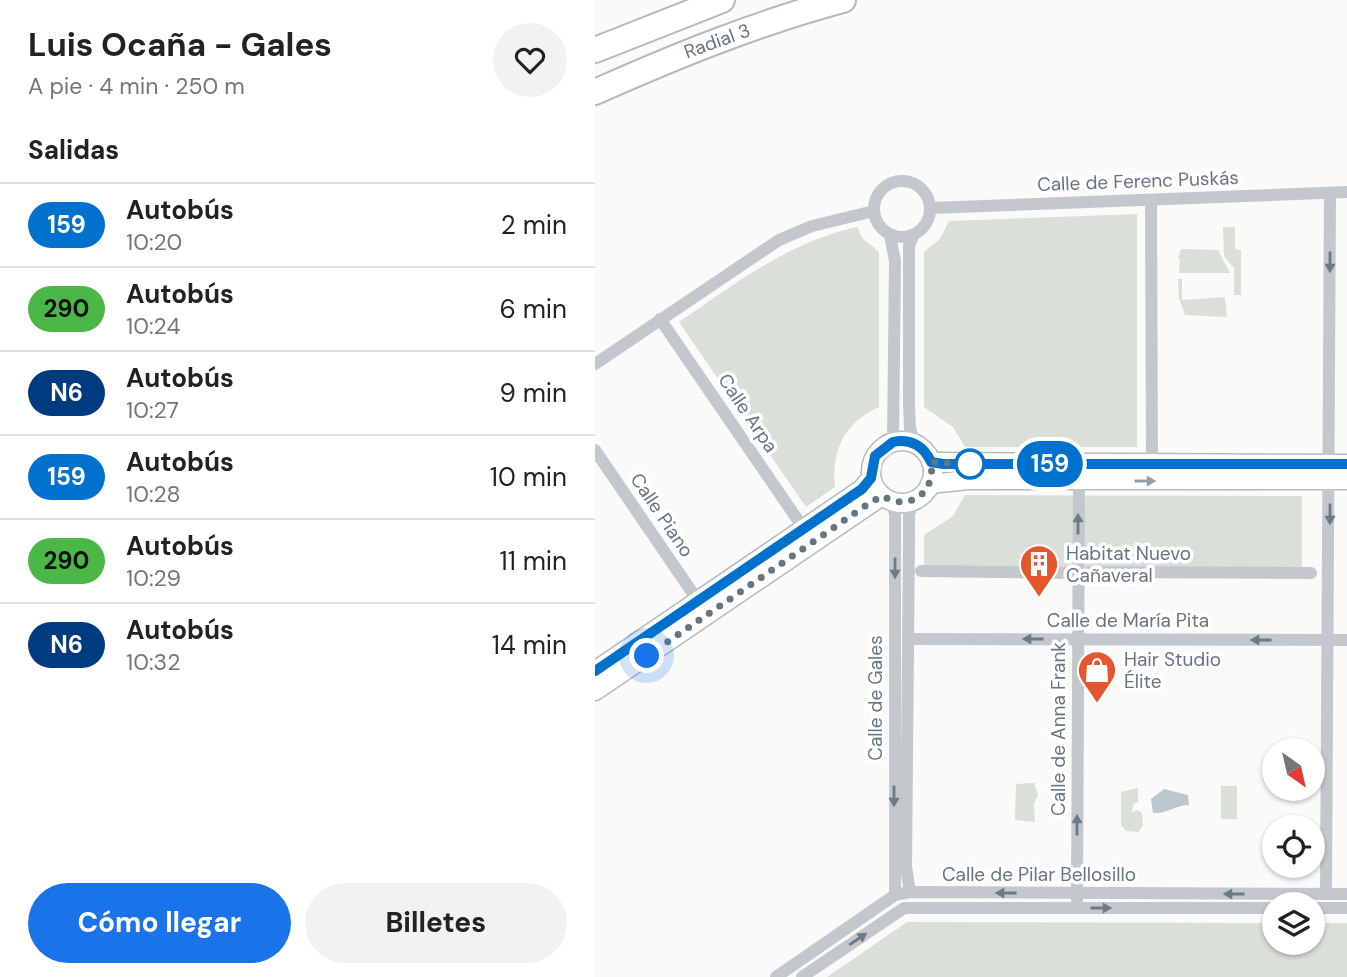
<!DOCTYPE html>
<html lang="es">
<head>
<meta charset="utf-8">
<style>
  :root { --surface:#fff; --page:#f2f2f2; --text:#222; --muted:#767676; --line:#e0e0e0; --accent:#1a73e8 }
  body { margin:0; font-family:"DM Sans",sans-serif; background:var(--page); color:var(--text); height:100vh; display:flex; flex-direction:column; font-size:26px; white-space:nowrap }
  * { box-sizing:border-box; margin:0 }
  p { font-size:23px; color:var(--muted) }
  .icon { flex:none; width:38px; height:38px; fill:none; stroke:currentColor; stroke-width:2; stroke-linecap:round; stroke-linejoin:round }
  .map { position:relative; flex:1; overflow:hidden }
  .drawer { display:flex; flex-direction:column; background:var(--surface); width:595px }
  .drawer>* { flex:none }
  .badge { padding:0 14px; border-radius:23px; font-size:24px; line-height:46px }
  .needle { width:46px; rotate:146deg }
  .fabs { position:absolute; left:667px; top:738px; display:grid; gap:14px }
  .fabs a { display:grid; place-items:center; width:63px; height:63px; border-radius:50%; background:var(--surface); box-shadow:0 2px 5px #0004; font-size:35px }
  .you { position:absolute; width:35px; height:35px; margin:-18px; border:5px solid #fff; border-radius:50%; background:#1a73e8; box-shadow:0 0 0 10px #1a73e833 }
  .map>.badge { position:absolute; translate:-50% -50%; box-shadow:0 0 0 4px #fff }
  h2 { padding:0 28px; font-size:26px; line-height:63px }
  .round { display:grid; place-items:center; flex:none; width:74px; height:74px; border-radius:37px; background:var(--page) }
  .headline { display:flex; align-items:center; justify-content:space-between; height:119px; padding:0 28px }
  h1 { font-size:33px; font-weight:700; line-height:52px }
  .action { display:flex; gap:14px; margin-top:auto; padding:14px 28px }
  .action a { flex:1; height:80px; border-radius:42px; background:var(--accent); color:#fff; font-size:28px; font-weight:700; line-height:80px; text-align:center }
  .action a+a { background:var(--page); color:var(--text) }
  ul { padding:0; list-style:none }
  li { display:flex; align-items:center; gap:21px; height:84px; padding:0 28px; border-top:2px solid var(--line) }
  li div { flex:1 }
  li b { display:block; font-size:26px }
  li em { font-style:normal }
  li .badge { min-width:77px; font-weight:700; text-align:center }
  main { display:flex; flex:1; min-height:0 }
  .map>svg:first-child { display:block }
  .green { fill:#dadfd7 }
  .water { fill:#bbc7cb }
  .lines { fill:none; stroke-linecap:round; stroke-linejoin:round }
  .secondary-casing { stroke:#b3babf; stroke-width:21 }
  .highway-casing { stroke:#b4b9bd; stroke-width:28 }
  .street { stroke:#c3c8cc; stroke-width:12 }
  .secondary { stroke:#fff; stroke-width:18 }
  .highway { stroke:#fff; stroke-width:24 }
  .oneway { fill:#6a7a87 }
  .oneway2 { fill:#939fa8 }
  .line-casing { stroke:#fff; stroke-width:16 }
  .line { stroke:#0072ce; stroke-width:10 }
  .walk { stroke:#657683; stroke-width:7; stroke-dasharray:0 12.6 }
  .stop-dot { fill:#fff; stroke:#0072ce; stroke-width:3.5 }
  .labels { text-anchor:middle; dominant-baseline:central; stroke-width:7; stroke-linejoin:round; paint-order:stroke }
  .street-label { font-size:19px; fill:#657683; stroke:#fff }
  .poi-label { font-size:19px; fill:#657683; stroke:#fff; text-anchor:start }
</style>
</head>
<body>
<main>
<section class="drawer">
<div class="headline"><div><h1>Luis Ocaña - Gales</h1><p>A pie · 4 min · 250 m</p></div><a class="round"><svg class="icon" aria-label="heart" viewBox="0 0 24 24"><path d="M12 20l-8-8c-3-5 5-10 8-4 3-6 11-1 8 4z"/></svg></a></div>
<h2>Salidas</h2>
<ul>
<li><span class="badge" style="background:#0072ce;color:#fff">159</span><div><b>Autobús</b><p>10:20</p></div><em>2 min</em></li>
<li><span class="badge" style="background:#4ab747;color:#111">290</span><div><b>Autobús</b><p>10:24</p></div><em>6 min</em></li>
<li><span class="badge" style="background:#003b80;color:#fff">N6</span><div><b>Autobús</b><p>10:27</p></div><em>9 min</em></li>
<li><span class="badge" style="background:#0072ce;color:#fff">159</span><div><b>Autobús</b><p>10:28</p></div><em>10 min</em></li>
<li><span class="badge" style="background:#4ab747;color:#111">290</span><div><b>Autobús</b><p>10:29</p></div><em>11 min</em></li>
<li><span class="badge" style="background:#003b80;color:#fff">N6</span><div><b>Autobús</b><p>10:32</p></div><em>14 min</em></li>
</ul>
<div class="action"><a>Cómo llegar</a><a>Billetes</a></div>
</section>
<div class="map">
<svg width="752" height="977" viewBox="0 0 752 977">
  <rect width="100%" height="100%" fill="#fafaf8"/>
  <!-- green -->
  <g class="green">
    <polygon points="542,214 542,447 370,447 358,427 329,407 329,252 345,239 354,221"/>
    <path d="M 262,227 L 268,239 L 284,252 L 284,407 C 250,422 236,450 240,487 L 211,507 L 84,322 C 141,283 194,242 262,227 Z"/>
    <polygon points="628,227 640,227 640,249 646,250 646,295 639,295 639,268 629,256"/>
    <polygon points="586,249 623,250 635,273 584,273 585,259 583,259"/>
    <polygon points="583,279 587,279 587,300 630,297 632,317 590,315 584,298"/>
    <polygon points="370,495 707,496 707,577 329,576 329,535 358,516"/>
    <polygon points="439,783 443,795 439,804 440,822 420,820 421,784"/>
    <rect x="626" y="786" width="16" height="33"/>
    <polygon points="543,788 543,802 538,804 537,813 542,810 547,813 548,826 543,832 531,831 526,825 526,792"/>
    <polygon points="312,922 679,923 679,943 718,943 718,923 752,923 752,977 232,977"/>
  </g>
  <!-- water -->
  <path class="water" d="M 569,789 L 593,795 L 594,805 C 580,805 573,814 558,813 L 556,799 Z"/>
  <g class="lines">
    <!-- secondary casing -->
    <g class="secondary-casing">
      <g id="secondary">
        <circle cx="307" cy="472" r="31"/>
        <polyline points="336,462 752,464"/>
        <polyline points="335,484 373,480 752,480"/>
        <polyline points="0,671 267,489 276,478"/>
        <polyline points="0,691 287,496"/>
      </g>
    </g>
    <!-- highway casing -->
    <g class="highway-casing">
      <g id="highway">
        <polyline points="0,50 127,0"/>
        <path d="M 0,92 C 81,56 162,23 248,0"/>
      </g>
    </g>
    <!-- street -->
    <g class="street">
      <circle cx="307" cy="209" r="28"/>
      <polyline points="556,200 557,464"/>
      <polyline points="336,208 752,192"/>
      <polyline points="295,235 300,261 298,442"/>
      <polyline points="318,236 314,246 314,405 315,428 319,443"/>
      <polyline points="65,319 209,529"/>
      <polyline points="0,364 184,240 217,226 279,211"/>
      <polyline points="0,450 103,601"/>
      <polyline points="296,501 300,514 300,895"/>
      <polyline points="326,571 473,573"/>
      <polyline points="494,572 716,573"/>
      <polyline points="314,639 752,640"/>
      <polyline points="315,892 311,867 314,538 314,515 318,500"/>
      <polyline points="731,894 735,193"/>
      <polyline points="482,900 484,480"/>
      <polyline points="718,908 752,908"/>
      <polyline points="181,977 300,895 315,892 752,894"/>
      <polyline points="207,977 309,908 679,908"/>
    </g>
    <!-- secondary -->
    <use href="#secondary" class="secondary"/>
    <!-- highway -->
    <use href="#highway" class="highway"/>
  </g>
  <!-- one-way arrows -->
  <defs><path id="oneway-solid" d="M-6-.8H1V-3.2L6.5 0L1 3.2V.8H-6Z" transform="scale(1.75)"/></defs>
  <g class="oneway">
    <use href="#oneway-solid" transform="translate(735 262) rotate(90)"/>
    <use href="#oneway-solid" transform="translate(735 514) rotate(90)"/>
    <use href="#oneway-solid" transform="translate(483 524) rotate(-90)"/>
    <use href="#oneway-solid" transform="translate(300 568) rotate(90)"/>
    <use href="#oneway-solid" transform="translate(438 639) rotate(-180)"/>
    <use href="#oneway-solid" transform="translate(666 640) rotate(-180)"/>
    <use href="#oneway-solid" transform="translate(299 796) rotate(90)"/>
    <use href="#oneway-solid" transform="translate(482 825) rotate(-90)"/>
    <use href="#oneway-solid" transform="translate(411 893) rotate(-180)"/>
    <use href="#oneway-solid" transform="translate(639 894) rotate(-180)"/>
    <use href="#oneway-solid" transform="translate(506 908)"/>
    <use href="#oneway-solid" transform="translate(263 939) rotate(-34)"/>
  </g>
  <use class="oneway2" href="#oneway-solid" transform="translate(550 481)"/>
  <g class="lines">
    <!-- line casing -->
    <g class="line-casing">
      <path id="line" d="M 0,671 L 267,489 L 276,478 L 280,456 L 298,442 C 315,438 329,446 336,462 L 348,464 L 752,464"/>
    </g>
    <!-- line -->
    <use href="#line" class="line"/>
    <!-- walk -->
    <path class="walk" d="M 52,656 L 276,502 L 288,496 C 314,512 341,493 336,462 L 375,464"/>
  </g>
  <!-- icons -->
  <defs>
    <g id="building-pin" transform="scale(2.0125)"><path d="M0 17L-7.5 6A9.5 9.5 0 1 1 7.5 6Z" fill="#e4572e" stroke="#fff"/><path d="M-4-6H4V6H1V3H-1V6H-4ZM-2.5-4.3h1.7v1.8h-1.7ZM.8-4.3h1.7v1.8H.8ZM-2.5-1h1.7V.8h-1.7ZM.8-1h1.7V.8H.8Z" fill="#fff"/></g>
    <g id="shop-pin" transform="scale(2.0125)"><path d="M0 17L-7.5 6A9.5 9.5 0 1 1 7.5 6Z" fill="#e4572e" stroke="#fff"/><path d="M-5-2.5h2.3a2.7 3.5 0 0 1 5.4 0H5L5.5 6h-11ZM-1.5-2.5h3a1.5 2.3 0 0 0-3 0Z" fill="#fff"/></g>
  </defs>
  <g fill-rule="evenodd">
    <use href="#building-pin" x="444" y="564"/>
    <use href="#shop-pin" x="502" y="670"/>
  </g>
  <!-- markers -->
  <circle class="stop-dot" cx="375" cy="464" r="14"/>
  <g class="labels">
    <!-- street labels -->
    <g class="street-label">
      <text transform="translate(122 41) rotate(-20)">Radial 3</text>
      <text transform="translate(543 181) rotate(-2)">Calle de Ferenc Puskás</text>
      <text transform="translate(153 413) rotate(56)">Calle Arpa</text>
      <text transform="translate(67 515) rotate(56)">Calle Piano</text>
      <text x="533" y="620">Calle de María Pita</text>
      <text transform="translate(280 698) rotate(-90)">Calle de Gales</text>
      <text transform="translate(463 729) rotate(-90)">Calle de Anna Frank</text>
      <text x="444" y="874">Calle de Pilar Bellosillo</text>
    </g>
    <!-- poi labels -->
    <g class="poi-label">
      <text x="471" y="553">Habitat Nuevo<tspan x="471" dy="22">Cañaveral</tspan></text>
      <text x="529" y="659">Hair Studio<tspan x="529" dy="22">Élite</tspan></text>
    </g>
  </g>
</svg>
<div class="fabs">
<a><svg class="needle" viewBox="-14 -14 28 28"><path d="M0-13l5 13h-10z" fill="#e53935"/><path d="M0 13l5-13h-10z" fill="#767676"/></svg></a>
<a><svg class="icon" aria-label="locate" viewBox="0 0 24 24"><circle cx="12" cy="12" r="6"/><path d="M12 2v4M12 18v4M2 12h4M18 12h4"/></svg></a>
<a><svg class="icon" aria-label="layers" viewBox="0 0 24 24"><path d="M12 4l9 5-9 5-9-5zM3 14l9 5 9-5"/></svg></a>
</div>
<div class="you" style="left:52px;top:656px"></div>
<b class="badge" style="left:455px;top:464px;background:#0072ce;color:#fff">159</b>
</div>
</main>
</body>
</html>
